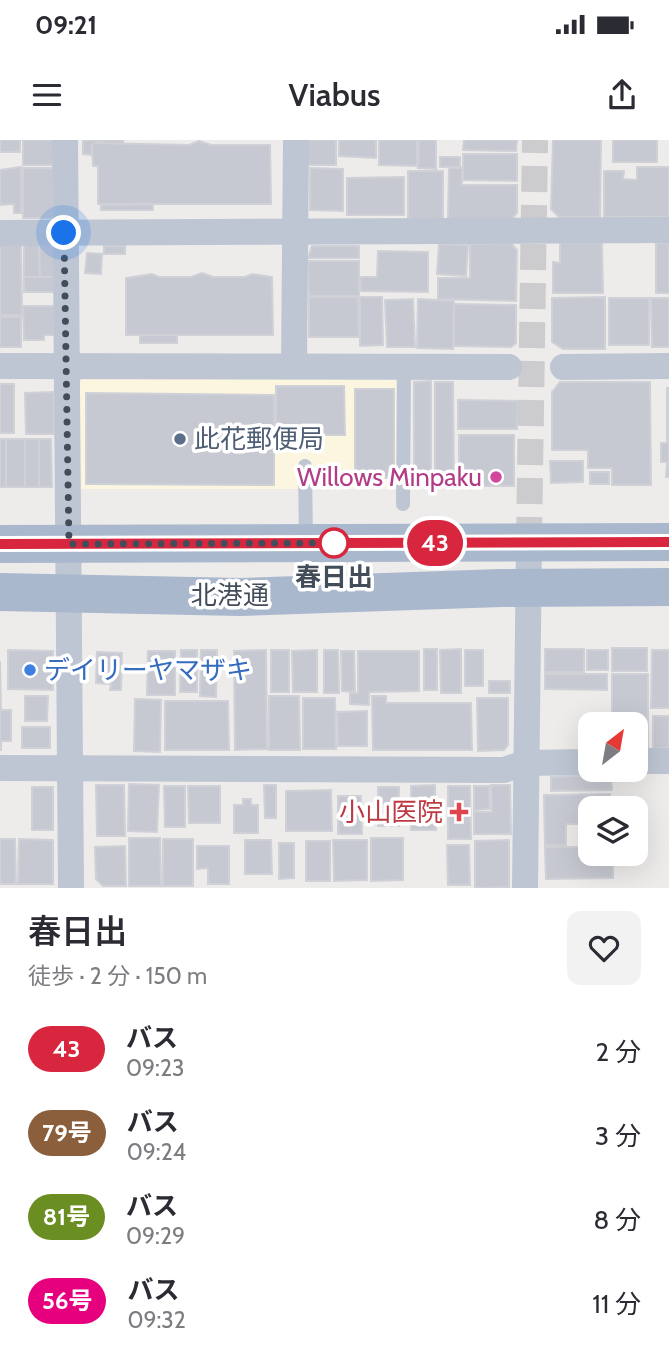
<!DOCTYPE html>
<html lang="ja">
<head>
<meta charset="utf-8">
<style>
  :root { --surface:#fff; --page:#f2f2f3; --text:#2b2b33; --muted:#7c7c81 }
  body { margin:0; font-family:Cabin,"Noto Sans JP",sans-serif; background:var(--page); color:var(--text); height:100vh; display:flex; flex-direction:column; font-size:26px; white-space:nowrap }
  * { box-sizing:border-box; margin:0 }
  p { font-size:23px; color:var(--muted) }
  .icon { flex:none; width:38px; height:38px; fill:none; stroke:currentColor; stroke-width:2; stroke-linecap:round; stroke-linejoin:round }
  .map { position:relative; height:748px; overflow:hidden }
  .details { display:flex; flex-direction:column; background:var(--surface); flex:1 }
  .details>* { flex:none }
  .badge { padding:0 14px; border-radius:23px; font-size:24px; line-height:46px }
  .needle { width:46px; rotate:31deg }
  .fabs { position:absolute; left:578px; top:572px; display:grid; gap:14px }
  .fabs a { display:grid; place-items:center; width:70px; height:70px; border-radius:14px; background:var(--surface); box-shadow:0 7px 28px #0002; font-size:35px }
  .you { position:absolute; width:35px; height:35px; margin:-18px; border:5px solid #fff; border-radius:50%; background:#1a73e8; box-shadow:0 0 0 10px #1a73e833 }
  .map>.badge { position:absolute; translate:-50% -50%; box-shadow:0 0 0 4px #fff }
  .round { display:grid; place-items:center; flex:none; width:74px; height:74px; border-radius:14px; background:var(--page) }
  .overview { display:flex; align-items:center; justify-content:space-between; height:119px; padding:0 28px }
  h1 { font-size:33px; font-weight:600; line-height:52px }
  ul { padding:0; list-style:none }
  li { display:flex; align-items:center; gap:21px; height:84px; padding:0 28px }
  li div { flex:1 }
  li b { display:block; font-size:26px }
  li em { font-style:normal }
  li .badge { min-width:77px; font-weight:700; text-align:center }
  .status { display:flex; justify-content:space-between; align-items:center; height:49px; padding:0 35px; background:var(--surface); direction:ltr }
  .status svg { height:19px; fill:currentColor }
  header { display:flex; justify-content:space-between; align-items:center; height:91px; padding:0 28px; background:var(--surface); font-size:32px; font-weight:600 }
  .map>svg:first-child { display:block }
  .commercial { fill:#fcf6e1 }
  .building { fill:#c7c9d2; stroke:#cfd1d7; stroke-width:2 }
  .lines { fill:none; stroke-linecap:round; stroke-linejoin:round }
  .street-tunnel { stroke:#cccbce; stroke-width:26; stroke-dasharray:26 13; stroke-linecap:butt }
  .lane { stroke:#bdc6d2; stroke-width:14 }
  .street { stroke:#bdc6d2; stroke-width:26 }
  .primary { stroke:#a9b8cc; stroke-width:38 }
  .line-casing { stroke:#fff; stroke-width:16 }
  .line { stroke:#d7263d; stroke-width:10 }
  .walk { stroke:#434d59; stroke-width:7; stroke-dasharray:0 12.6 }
  .service-dot { fill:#5c6f8a; stroke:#fff; stroke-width:2.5 }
  .hotel-dot { fill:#d1479c; stroke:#fff; stroke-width:2.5 }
  .stop-dot { fill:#fff; stroke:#d7263d; stroke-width:3.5 }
  .shop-dot { fill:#3f7fe0; stroke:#fff; stroke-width:2.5 }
  .health-dot { fill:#e0444e; stroke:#fff; stroke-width:2.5 }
  .labels { text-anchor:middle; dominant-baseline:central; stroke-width:7; stroke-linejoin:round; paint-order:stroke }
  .service-label { font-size:26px; fill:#4e5e75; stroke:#fff; text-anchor:start }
  .hotel-label { font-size:26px; fill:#b23c85; stroke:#fff; text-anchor:end }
  .stop-label { font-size:26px; font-weight:bold; fill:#434d59; stroke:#fff }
  .street-label { font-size:26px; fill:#434d59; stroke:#fff }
  .shop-label { font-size:26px; fill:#366cbe; stroke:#fff; text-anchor:start }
  .health-label { font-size:26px; fill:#be3a42; stroke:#fff; text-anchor:end }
</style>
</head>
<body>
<div class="status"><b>09:21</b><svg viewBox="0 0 49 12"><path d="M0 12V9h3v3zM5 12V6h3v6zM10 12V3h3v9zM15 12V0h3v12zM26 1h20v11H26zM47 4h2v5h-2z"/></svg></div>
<header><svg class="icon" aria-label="menu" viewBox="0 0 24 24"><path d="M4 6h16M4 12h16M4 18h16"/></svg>Viabus<svg class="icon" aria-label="share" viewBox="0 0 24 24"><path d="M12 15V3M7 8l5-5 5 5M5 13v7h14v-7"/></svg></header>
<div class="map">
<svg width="669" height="748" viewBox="0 0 669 748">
  <rect width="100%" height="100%" fill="#eeebeb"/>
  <!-- commercial -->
  <polygon class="commercial" points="84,238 396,239 397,349 77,349 77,247"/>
  <!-- building -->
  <g class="building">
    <rect x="0" y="0" width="20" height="12"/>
    <rect x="23" y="0" width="30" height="25"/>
    <polygon points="83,0 123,0 123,5 98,2 92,5 92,15 83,14"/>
    <rect x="308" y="0" width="28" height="25"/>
    <polygon points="339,0 376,0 376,18 339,16"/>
    <polygon points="379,0 417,0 417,26 379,25"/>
    <polygon points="419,0 436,0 436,29 418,28"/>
    <polygon points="464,0 517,0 516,11 463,10"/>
    <polygon points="553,0 601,0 600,77 559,77 551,69"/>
    <rect x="613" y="0" width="44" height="22"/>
    <polygon points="199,1 211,5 270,5 271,64 98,64 98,26 93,26 92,5 95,3 189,5"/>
    <polygon points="463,14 517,14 517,41 463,40"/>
    <rect x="440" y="17" width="20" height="10"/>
    <polygon points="21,27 21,73 14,73 14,64 0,65 0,30"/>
    <polygon points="637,27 669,27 669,77 604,77 604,31 624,31 623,39 637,40"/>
    <rect x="23" y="28" width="30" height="50"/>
    <polygon points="310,28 343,29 343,71 310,70"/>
    <polygon points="449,28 462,28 462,45 517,45 517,73 511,80 448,79"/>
    <rect x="408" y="31" width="35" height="48"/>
    <polygon points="404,37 404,75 347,75 347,38"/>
    <polygon points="153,64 153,70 101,70 101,65"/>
    <polygon points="24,103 39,104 40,137 24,137"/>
    <polygon points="48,103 54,108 54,137 40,137 39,104"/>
    <polygon points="511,103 517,110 516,161 438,159 438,138 470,138 470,104"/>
    <polygon points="560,103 602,103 603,153 553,153 553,122 560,123"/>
    <rect x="656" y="103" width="13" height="50"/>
    <polygon points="439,104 468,105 466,136 437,134"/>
    <polygon points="0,105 21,105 22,175 0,175"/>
    <rect x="104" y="106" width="21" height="8"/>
    <polygon points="312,106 359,106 359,118 308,118"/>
    <polygon points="378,111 428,112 428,152 361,151 360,137 377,137"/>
    <polygon points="87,113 102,114 101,134 85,133"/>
    <polygon points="308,121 359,121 359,156 309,156"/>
    <polygon points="202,133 213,137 245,137 252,134 272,137 273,195 126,195 126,138 152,134 159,137 191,137"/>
    <rect x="24" y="137" width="30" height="15"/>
    <polygon points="309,157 358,157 359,197 309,197"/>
    <polygon points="360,157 382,157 383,205 360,206"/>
    <polygon points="605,157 605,209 563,209 552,202 552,158"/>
    <rect x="609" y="158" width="40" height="47"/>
    <polygon points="651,158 669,158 669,207 652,207"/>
    <polygon points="413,159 415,207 387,207 385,160"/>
    <polygon points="418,159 454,161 453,209 417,208"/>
    <polygon points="454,164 516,165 516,203 511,207 454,206"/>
    <polygon points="23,166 54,166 54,195 44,195 44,200 24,200"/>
    <rect x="0" y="177" width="21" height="30"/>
    <rect x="140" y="195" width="37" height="8"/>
    <polygon points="431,241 431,345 414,345 414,242"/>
    <polygon points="435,242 453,242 454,346 435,346"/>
    <polygon points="560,242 650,242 651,345 612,345 612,328 588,328 588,310 552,310 552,252"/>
    <rect x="0" y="244" width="14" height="49"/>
    <polygon points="276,246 344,246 345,295 276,295"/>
    <polygon points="667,248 669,248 669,337 666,337 667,322 661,322 661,303 667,303"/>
    <rect x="355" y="249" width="39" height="89"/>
    <polygon points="54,252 54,294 26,294 25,253"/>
    <polygon points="86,253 274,255 274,345 86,344"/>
    <polygon points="458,260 518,261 517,289 458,289"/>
    <rect x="459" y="295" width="55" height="51"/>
    <rect x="0" y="299" width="6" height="48"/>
    <rect x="6" y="299" width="19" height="48"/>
    <rect x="25" y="299" width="14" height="48"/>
    <polygon points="39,299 51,299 52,347 39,347"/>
    <polygon points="550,321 583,321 583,342 551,343"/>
    <rect x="590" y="332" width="19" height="12"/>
    <rect x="612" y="508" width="35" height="23"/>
    <rect x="424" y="509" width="13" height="41"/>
    <polygon points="461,509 461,553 441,553 440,510"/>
    <rect x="545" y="509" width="39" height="23"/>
    <polygon points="8,510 53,511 53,550 8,549"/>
    <polygon points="181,510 197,510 197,552 180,552"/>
    <polygon points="201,510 217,510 216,557 200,556"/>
    <polygon points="266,510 267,609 235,610 234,511"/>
    <rect x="271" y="510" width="18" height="42"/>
    <polygon points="317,510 317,552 293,552 292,511"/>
    <polygon points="324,510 338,510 339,553 324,553"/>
    <rect x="465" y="510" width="18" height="36"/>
    <rect x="587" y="510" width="21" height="20"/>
    <polygon points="652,510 669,510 669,568 651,568"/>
    <polygon points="148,511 175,511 175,555 147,555"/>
    <polygon points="341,511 354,511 355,552 342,551"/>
    <polygon points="358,511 419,511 419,551 369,552 369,565 350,564 350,553 358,553"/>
    <polygon points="97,512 122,513 121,550 110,550 111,544 96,543"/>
    <polygon points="0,521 1,570 11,570 11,601 1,601 1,610 0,610"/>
    <polygon points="545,534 607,534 607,550 545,549"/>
    <polygon points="612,534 648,534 648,607 635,607 635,584 612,584"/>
    <rect x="489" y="541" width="21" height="12"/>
    <polygon points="25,556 48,556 47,581 25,581"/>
    <polygon points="269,556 299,556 300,610 269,610"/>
    <polygon points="372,556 386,556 386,563 471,563 472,610 373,610"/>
    <polygon points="303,558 335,558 336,609 303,609"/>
    <polygon points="477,558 508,558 508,605 504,610 478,611"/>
    <polygon points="135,559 161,560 160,612 134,611"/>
    <polygon points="165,561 228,561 229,610 165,610"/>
    <polygon points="367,571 367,606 338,606 337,572"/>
    <rect x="653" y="576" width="16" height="32"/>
    <rect x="22" y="587" width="28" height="21"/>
    <polygon points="611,635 612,650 551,651 551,637"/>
    <polygon points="129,644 159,645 157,692 128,691"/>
    <polygon points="96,645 124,645 125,696 97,696"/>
    <polygon points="264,645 276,645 276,678 265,678"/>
    <polygon points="435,645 436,690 411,690 411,646"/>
    <polygon points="491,645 510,645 511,694 474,694 474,672 492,672"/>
    <polygon points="164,646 185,646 185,687 165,687"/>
    <polygon points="188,646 220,646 220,683 189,683"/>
    <polygon points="448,646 470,646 471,699 448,699"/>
    <polygon points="474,646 489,646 490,669 474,670"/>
    <rect x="32" y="647" width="21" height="43"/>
    <rect x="378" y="647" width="21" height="39"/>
    <polygon points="331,650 332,691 286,691 286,651"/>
    <polygon points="610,654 610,668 590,668 590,684 566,684 566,705 545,705 544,655"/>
    <polygon points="338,656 361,656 362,694 338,694"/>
    <polygon points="243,659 251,659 251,665 258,665 258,693 234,693 234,665 243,665"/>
    <polygon points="590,694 590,714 608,714 608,717 613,717 613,738 546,739 545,707 582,707 582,695"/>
    <polygon points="129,698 160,698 161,746 129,746"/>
    <polygon points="371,698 403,698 403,740 371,741"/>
    <polygon points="0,699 15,699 16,744 0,744"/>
    <polygon points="19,699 53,700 53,744 18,744"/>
    <rect x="163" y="699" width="30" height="47"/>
    <polygon points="245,700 271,700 272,734 245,734"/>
    <polygon points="333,700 367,700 367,740 334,741"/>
    <polygon points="509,700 509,747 475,748 475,701"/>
    <rect x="306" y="701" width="24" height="40"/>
    <polygon points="279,703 294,703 294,738 279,739"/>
    <polygon points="447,705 469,705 470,745 448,745"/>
    <polygon points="125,706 126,746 103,746 96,739 95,707"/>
    <polygon points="197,706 229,706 229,744 208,744 208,728 197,729"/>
  </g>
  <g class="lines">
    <!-- street-tunnel -->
    <polyline class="street-tunnel" points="529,403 535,0"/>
    <!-- lane -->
    <g class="lane">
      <polyline points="305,326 306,402"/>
      <polyline points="403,364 404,226"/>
    </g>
    <!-- street -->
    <g class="street">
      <polyline points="65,0 71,748"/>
      <polyline points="0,93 669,90"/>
      <polyline points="0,226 509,227"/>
      <polyline points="294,226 296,0"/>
      <polyline points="563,227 669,226"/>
      <polyline points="635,621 669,621"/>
      <polyline points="0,628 504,630 525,623 590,622"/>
      <polyline points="525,748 529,403"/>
    </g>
    <!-- primary -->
    <g class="primary">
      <polyline points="0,404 669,402"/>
      <polyline points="0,452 241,457 501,448 669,447"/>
    </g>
  </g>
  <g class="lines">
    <!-- line casing -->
    <g class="line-casing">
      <polyline id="line" points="0,404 669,402"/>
    </g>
    <!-- line -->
    <use href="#line" class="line"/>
    <!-- walk -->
    <polyline class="walk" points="64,93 69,404 334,403"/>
  </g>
  <!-- markers -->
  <circle class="service-dot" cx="180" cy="299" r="7"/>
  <circle class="hotel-dot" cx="496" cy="337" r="7"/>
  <circle class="stop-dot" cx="334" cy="403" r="14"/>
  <circle class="shop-dot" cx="30" cy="530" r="7"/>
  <path class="health-dot" d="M455.5 661.5h7v7h7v7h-7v7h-7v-7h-7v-7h7z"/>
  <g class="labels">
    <!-- service labels -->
    <g class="service-label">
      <text x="194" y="299">此花郵便局</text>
    </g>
    <!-- hotel labels -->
    <g class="hotel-label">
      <text x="482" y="337">Willows Minpaku</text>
    </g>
    <!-- stop labels -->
    <g class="stop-label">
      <text x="334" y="437">春日出</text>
    </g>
    <!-- street labels -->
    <g class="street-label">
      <text x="230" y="455">北港通</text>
    </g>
    <!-- shop labels -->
    <g class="shop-label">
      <text x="44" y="530">デイリーヤマザキ</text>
    </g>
    <!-- health labels -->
    <g class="health-label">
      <text x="443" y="672">小山医院</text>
    </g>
  </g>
</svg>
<div class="fabs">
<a><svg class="needle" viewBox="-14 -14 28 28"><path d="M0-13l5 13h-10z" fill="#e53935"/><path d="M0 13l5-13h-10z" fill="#7c7c81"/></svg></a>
<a><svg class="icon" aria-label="layers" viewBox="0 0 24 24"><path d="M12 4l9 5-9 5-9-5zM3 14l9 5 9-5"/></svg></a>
</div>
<div class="you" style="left:64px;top:93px"></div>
<b class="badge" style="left:435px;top:403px;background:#d7263d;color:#fff">43</b>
</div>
<section class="details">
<div class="overview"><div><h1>春日出</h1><p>徒歩 · 2 分 · 150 m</p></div><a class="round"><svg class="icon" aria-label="heart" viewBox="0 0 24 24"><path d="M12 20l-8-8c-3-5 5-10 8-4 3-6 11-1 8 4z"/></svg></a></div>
<ul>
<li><span class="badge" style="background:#d7263d;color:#fff">43</span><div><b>バス</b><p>09:23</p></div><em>2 分</em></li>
<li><span class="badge" style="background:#8b5e3c;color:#fff">79号</span><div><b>バス</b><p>09:24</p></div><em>3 分</em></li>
<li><span class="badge" style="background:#6b8e23;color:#fff">81号</span><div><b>バス</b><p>09:29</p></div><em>8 分</em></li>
<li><span class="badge" style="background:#e6007e;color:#fff">56号</span><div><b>バス</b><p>09:32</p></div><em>11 分</em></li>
</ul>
</section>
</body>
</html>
